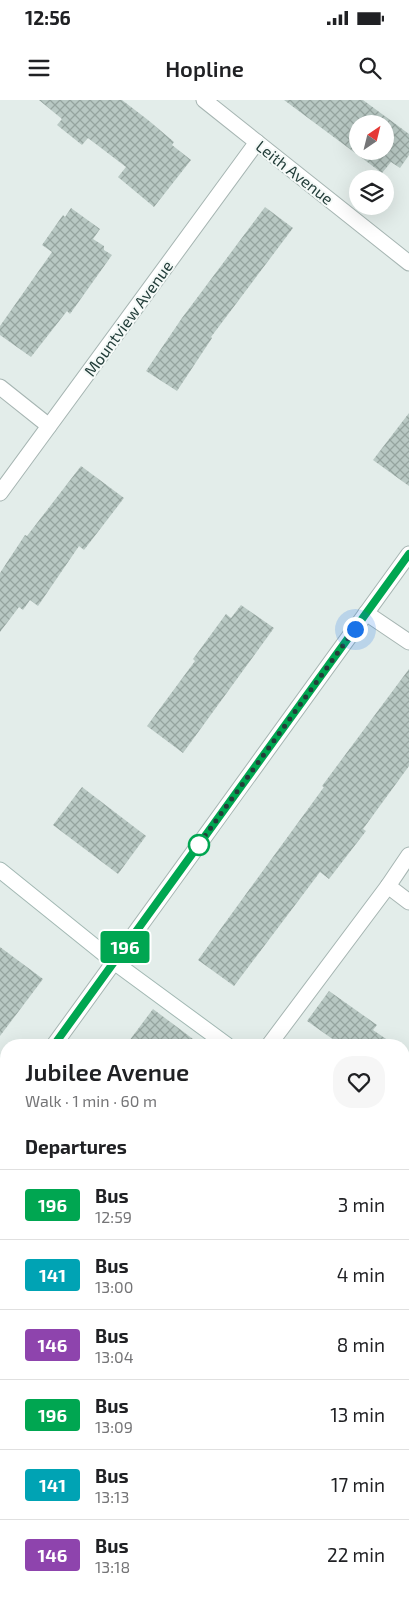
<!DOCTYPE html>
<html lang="en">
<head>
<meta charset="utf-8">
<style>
  :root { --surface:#fff; --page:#f6f6f6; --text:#202124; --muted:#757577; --line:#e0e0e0 }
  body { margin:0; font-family:"Exo 2",sans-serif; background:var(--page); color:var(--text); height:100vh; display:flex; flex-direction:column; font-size:19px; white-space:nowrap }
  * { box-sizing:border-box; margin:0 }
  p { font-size:16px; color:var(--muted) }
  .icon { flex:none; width:28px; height:28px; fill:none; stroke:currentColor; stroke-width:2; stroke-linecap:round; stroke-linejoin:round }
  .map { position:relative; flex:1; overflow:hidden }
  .sheet { position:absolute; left:0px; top:939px; width:410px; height:561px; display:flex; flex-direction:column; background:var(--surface); border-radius:20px 20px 0 0; box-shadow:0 5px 20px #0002 }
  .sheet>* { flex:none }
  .badge { padding:0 10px; border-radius:4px; font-size:18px; line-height:32px }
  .needle { width:32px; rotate:35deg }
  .controls { position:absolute; left:349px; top:15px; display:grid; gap:10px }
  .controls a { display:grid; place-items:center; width:45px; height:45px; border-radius:50%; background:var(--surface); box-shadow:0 5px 20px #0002; font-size:25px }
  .you { position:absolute; width:25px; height:25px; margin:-12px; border:4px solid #fff; border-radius:50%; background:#1a73e8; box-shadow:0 0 0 8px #1a73e833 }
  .map>.badge { position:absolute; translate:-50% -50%; box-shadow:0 0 0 2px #fff }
  h2 { padding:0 25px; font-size:19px; line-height:45px }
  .round { display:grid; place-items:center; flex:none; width:52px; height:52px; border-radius:20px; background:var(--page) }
  .overview { display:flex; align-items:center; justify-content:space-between; height:85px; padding:0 25px }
  h1 { font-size:24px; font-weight:600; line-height:38px }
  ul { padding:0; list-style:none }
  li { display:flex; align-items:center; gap:15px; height:70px; padding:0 25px; border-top:1px solid var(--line) }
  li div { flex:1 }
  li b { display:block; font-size:19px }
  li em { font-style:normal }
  li .badge { min-width:55px; font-weight:700; text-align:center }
  .status { display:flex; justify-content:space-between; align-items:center; height:35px; padding:0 25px; background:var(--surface); direction:ltr }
  .status svg { height:14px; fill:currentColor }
  header { display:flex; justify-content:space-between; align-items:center; height:65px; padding:0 25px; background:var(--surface); font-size:22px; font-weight:600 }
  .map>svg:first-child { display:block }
  .park { fill:url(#park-dots) }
  .building { fill:url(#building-cross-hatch); fill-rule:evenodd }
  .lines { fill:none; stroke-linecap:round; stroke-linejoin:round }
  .lane-casing { stroke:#a6b5b2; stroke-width:17 }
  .street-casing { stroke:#a6b5b2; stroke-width:17 }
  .secondary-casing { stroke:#a2b8b3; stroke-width:17 }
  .path { stroke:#84b0a7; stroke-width:3; stroke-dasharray:2.5 4; stroke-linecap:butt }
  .lane { stroke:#fff; stroke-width:15 }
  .street { stroke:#fff; stroke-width:15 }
  .secondary { stroke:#fff; stroke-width:15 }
  .line-casing { stroke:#fff; stroke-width:11 }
  .line { stroke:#00a651; stroke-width:8 }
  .walk { stroke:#233e3a; stroke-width:5; stroke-dasharray:0 9 }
  .stop-dot { fill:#fff; stroke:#00a651; stroke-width:2.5 }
  .labels { text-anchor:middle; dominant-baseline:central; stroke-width:4; stroke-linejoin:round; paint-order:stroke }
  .street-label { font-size:16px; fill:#233e3a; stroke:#f4f9f7 }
</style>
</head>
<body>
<div class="status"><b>12:56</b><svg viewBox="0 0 49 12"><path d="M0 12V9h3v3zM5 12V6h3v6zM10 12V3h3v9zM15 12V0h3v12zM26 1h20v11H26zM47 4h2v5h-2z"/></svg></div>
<header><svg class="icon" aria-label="menu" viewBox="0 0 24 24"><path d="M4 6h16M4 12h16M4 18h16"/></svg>Hopline<svg class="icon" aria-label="search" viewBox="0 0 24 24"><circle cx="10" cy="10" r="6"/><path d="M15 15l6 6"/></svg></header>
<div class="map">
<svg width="409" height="1499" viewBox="0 0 409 1499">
  <defs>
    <pattern id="park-dots" width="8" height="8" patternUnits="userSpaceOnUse" patternTransform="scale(1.25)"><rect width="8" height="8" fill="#bcdec9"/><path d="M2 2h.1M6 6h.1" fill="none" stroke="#a1c0ad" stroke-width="1.8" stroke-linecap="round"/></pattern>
    <pattern id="building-cross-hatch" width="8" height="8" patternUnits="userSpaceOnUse" patternTransform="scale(1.25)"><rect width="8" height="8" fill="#b8c8c3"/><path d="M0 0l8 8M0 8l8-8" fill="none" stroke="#95a49f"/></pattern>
  </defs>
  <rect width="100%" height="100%" fill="#e3edea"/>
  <!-- park -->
  <polygon class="park" points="6,1410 6,1494 175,1494 178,1499 0,1499 0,1419"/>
  <!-- building -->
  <g class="building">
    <polygon points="39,0 122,0 148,20 174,42 172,45 191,60 154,107 118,77 126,67 88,38 82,45 57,25 62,19"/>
    <path d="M 284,0 L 363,0 L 409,34 L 409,55 L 400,68 L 391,62 L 382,73 ZM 358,24 L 385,24 L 385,51 L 358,51 Z"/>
    <polygon points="265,107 293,128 211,237 212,238 177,291 146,271 182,218"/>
    <polygon points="71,108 100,129 93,139 104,146 104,150 112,155 70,214 67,211 31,257 0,235 0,226 52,152 42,145 63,115 65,117"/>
    <polygon points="409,313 409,386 373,360"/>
    <polygon points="81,366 124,398 84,450 79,446 38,506 30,500 23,510 19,507 0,532 0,473 25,435 27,436"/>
    <polygon points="241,505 274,528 183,653 147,626 195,561 193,559 226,514 231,518"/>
    <polygon points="409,569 409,666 363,729 366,731 329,779 320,772 234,886 198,860 324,687 322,686"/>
    <polygon points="82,687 146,736 118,774 53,725"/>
    <polygon points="0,847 43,879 0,936"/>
    <polygon points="329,891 377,925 373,930 395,945 341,945 307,921"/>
    <polygon points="153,909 201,945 126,945"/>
  </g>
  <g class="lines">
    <!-- lane casing -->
    <g class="lane-casing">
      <g id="lane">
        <polyline points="388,786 409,802"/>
        <polyline points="269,945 388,786 409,755"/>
      </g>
    </g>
    <!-- street casing -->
    <g class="street-casing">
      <g id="street">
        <polyline points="204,0 409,163"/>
        <polyline points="0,287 49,326"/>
        <polyline points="0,393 257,42"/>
        <polyline points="366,513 409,542"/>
        <polyline points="54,945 409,454"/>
        <polyline points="0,1018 6,1010"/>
        <polyline points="404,1403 409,1407"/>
      </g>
    </g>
    <!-- secondary casing -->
    <g class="secondary-casing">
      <g id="secondary">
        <polyline points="0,770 114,862 227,945"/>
        <polyline points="404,1075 409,1079"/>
      </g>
    </g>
    <!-- path -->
    <g class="path">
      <polyline points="404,1120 409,1124"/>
      <polyline points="0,1320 6,1324"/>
      <polyline points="197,1494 200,1499"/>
    </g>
    <!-- lane -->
    <use href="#lane" class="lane"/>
    <!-- street -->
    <use href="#street" class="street"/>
    <!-- secondary -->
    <use href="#secondary" class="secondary"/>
  </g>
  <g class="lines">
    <!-- line casing -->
    <g class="line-casing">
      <polyline id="line" points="54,945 409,454"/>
    </g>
    <!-- line -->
    <use href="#line" class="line"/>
    <!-- walk -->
    <polyline class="walk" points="199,745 194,751 355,529"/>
  </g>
  <!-- markers -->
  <circle class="stop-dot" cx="199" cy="745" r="10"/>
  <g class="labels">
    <!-- street labels -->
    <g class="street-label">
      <text transform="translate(295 72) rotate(38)">Leith Avenue</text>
      <text transform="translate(128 218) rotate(-54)">Mountview Avenue</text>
    </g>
  </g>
</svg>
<div class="controls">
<a><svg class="needle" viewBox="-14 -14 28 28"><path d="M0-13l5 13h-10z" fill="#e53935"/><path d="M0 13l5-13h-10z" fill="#757577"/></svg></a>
<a><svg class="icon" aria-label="layers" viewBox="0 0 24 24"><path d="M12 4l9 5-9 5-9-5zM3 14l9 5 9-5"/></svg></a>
</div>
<div class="you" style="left:355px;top:529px"></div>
<b class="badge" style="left:125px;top:847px;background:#00a651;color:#fff">196</b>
<section class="sheet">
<div class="overview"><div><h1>Jubilee Avenue</h1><p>Walk · 1 min · 60 m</p></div><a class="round"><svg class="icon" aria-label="heart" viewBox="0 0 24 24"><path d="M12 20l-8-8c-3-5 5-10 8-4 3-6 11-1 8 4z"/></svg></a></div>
<h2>Departures</h2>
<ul>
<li><span class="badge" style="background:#00a651;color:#fff">196</span><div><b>Bus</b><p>12:59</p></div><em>3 min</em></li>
<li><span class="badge" style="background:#00a3b4;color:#fff">141</span><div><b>Bus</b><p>13:00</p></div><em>4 min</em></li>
<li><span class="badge" style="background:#8e44ad;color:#fff">146</span><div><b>Bus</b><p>13:04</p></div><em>8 min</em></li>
<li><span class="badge" style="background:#00a651;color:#fff">196</span><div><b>Bus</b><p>13:09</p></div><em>13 min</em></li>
<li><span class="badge" style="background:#00a3b4;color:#fff">141</span><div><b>Bus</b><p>13:13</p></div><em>17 min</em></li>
<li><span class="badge" style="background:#8e44ad;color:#fff">146</span><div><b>Bus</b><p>13:18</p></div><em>22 min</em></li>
</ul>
</section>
</div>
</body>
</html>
